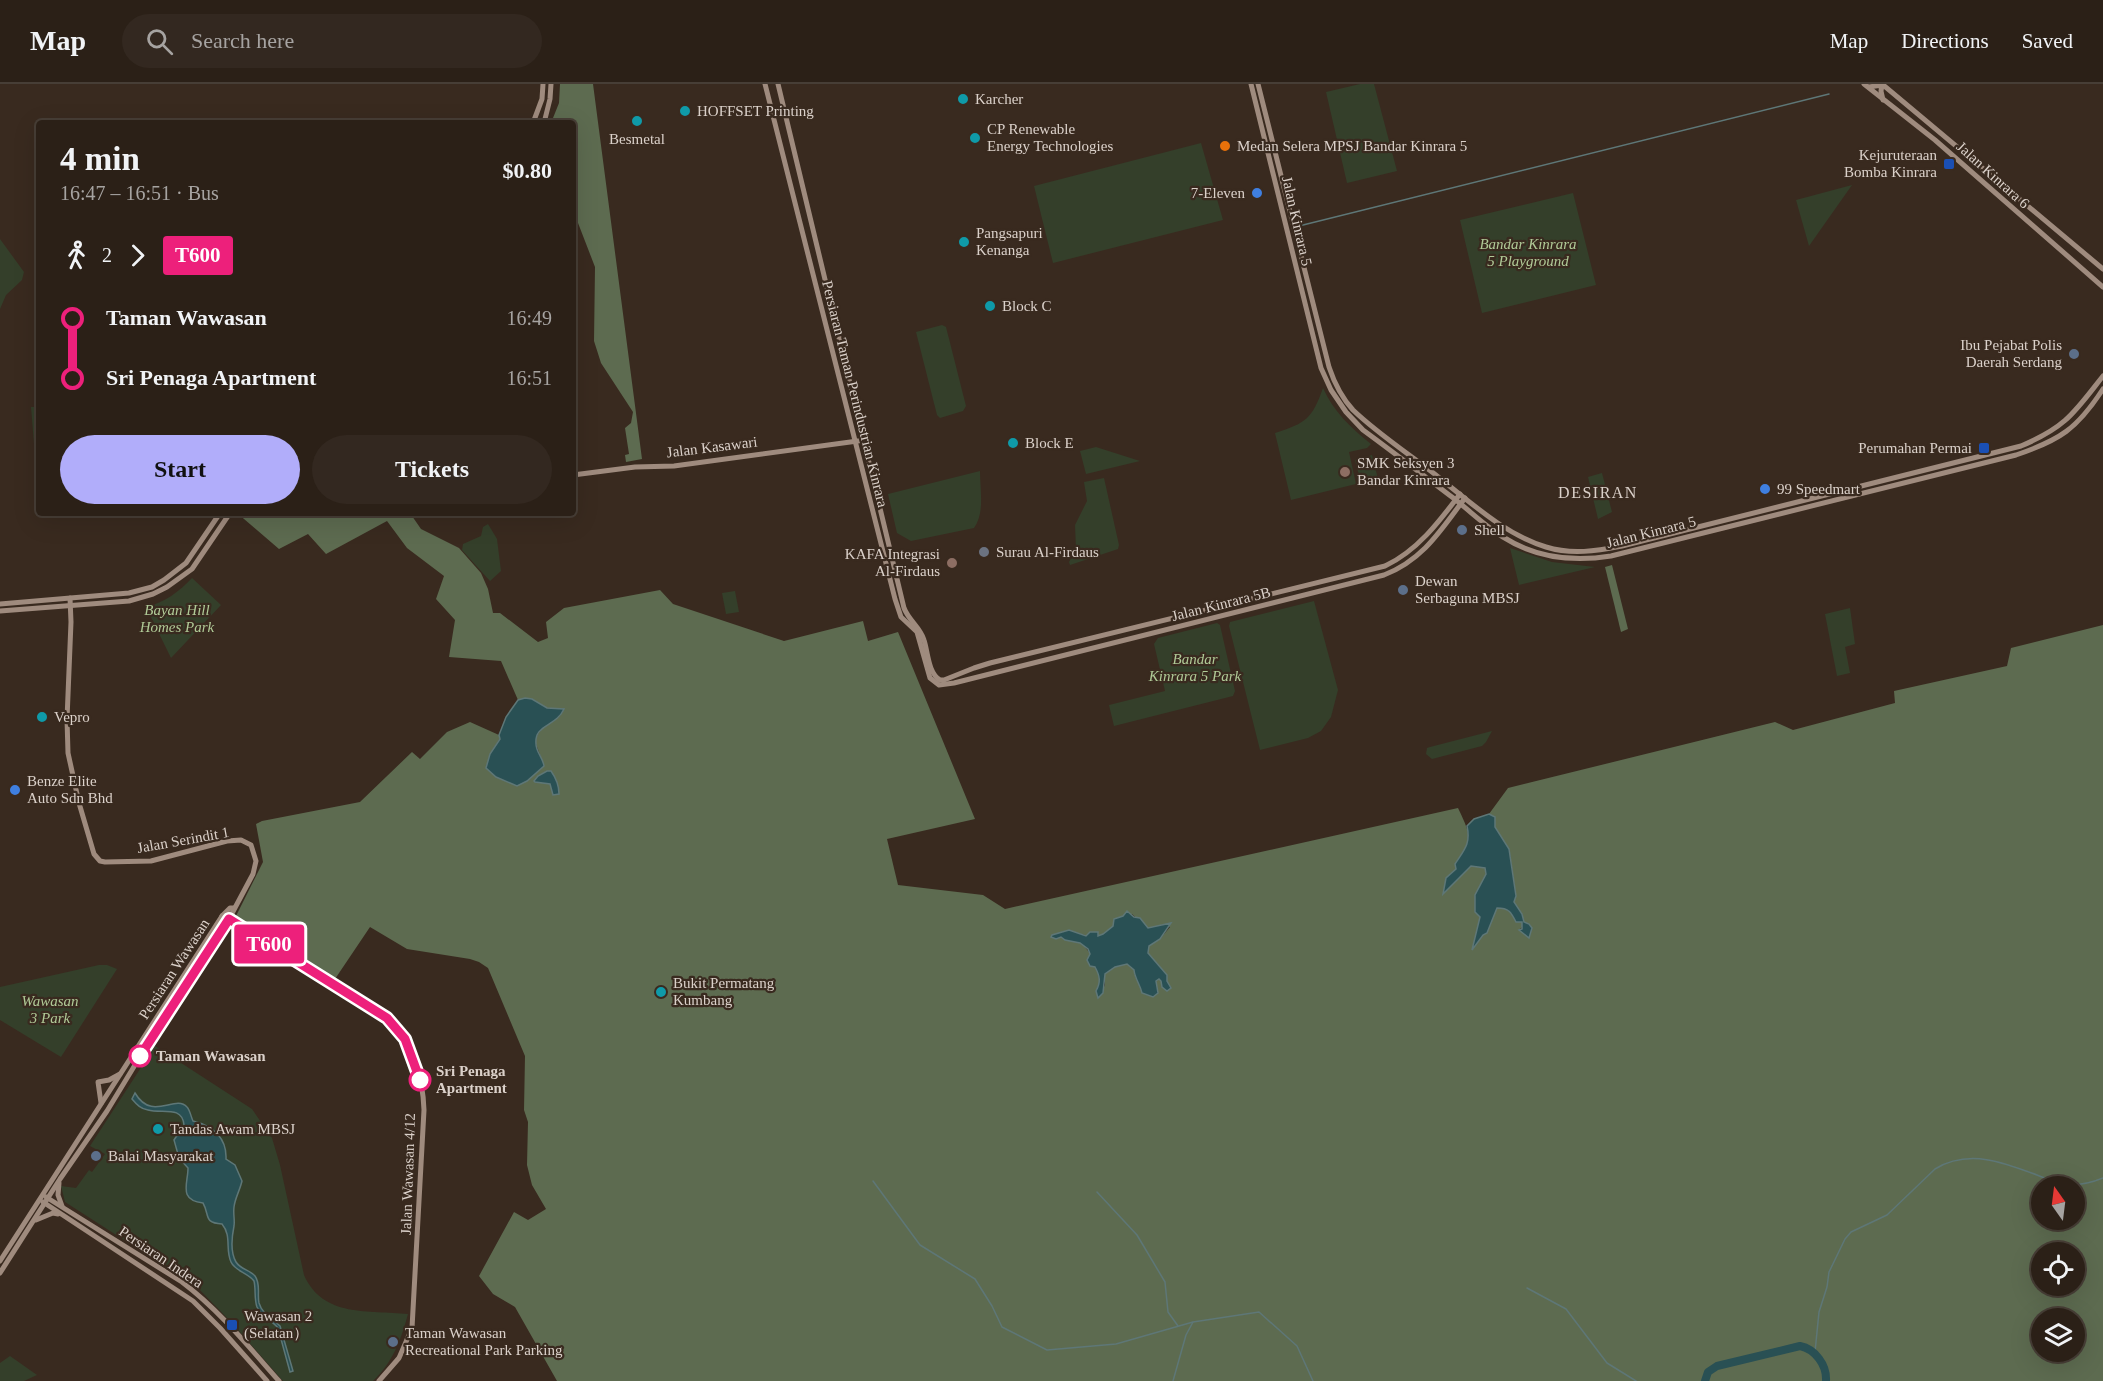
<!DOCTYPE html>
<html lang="en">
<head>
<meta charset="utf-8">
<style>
  :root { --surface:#2b2017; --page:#332820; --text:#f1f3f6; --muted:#a6a3a1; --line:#473e36; --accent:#b1adfa }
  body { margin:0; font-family:Georgia,serif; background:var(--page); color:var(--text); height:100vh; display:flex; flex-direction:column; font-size:22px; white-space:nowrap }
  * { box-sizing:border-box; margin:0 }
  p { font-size:20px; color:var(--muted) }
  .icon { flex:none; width:33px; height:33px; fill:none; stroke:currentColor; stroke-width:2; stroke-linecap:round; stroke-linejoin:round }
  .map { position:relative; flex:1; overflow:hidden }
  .sheet { position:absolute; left:36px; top:36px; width:540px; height:396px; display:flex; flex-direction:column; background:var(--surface); border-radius:6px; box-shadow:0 6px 24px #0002,0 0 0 2px var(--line) }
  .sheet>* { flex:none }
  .badge { padding:0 12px; border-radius:4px; font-size:21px; line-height:39px }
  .needle { width:39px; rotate:346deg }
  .buttons { position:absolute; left:2031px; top:1092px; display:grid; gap:12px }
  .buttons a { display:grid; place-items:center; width:54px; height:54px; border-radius:50%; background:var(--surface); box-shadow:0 6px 24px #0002,0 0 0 2px var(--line); font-size:30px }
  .map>.badge { position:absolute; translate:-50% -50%; box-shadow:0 0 0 3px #fff }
  .legs { display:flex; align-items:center; gap:9px; height:66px; padding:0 24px; font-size:20px }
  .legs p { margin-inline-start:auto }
  .head { display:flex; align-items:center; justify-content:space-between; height:102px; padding:0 24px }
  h1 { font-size:33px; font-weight:800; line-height:45px }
  .button { display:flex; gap:12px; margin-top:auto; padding:12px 24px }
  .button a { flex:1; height:69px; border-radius:36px; background:var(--accent); color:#111; font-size:24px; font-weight:800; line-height:69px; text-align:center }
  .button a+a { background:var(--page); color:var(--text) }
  ul { padding:0 24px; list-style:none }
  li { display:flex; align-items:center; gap:21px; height:60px; font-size:22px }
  li i { display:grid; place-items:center; width:9px; height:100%; margin:0 8px; background:currentColor }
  li i::after { content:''; width:15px; height:15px; margin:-8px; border:4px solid; border-radius:50%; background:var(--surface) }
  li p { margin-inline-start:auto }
  li:first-child i { background:linear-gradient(#0000 50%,currentColor 0) }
  li:last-child i { background:linear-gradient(currentColor 50%,#0000 0) }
  header { display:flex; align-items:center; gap:36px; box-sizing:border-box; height:84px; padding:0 30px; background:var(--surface); border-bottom:2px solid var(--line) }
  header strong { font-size:28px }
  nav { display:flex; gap:33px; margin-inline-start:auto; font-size:21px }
  .search { width:420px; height:54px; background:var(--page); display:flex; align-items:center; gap:15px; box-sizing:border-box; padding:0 21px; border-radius:33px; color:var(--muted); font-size:22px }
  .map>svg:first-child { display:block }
  .green { fill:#343f2a }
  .forest { fill:#5d6b50; fill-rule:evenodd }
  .water { fill:#295054; stroke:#5e7777; stroke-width:1.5 }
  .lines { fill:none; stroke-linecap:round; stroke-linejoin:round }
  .stream { stroke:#5e7777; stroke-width:1.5 }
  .river { stroke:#295054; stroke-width:8 }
  .secondary { stroke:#9f8b7e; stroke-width:5 }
  .line-1-casing { stroke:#fff; stroke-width:14 }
  .line-1 { stroke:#ed207b; stroke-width:9 }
  .culture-dot { fill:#0f9aa8; stroke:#392a1f; stroke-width:2 }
  .food-dot { fill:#e8710a; stroke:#392a1f; stroke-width:2 }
  .transit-dot { fill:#1a4fb4; stroke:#392a1f; stroke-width:2 }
  .shop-dot { fill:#3f7fe0; stroke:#392a1f; stroke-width:2 }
  .service-dot { fill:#5c6f8a; stroke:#392a1f; stroke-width:2 }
  .education-dot { fill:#8d6e63; stroke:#392a1f; stroke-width:2 }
  .worship-dot { fill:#6b7280; stroke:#392a1f; stroke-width:2 }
  .stop-1-dot { fill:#fff; stroke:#ed207b; stroke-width:3 }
  .labels { text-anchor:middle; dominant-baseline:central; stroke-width:4.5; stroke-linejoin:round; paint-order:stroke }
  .poi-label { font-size:15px; fill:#dbd1ca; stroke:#392a1f; text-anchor:start }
  .street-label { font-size:15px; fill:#dbd1ca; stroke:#392a1f }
  .park-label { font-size:15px; font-style:italic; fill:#b0ca97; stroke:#392a1f }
  .stop-label { font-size:15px; font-weight:bold; fill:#dbd1ca; stroke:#392a1f; text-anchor:start }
  .neighbourhood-label { font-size:16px; letter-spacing:1.5px; fill:#dbd1ca; stroke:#392a1f }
</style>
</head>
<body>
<header>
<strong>Map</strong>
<div class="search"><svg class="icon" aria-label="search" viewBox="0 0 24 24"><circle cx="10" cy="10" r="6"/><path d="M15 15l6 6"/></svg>Search here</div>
<nav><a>Map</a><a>Directions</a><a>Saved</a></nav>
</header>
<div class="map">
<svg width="2103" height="1297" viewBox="0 0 2103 1297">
  <rect width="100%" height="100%" fill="#392a1f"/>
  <!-- green -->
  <g class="green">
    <polygon points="1360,0 1374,0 1397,87 1347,99 1326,8"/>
    <polygon points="1201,59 1223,136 1053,179 1034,102"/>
    <polygon points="1852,101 1809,162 1796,116"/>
    <polygon points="1573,109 1596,201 1482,229 1460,136"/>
    <polygon points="0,155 24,188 22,196 6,211 0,225"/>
    <polygon points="942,241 946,243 966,322 963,327 940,334 937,331 916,248"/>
    <path d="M 1323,304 C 1333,327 1351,344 1371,360 L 1367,364 L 1349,368 L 1356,400 L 1291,416 L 1275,349 C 1306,339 1312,335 1323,304 Z"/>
    <polygon points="31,323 39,323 39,383 36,384"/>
    <polygon points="1096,363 1140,377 1086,390 1080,367"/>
    <polygon points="1372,371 1379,399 1362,403 1355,376"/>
    <path d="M 980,387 C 980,406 985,429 974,444 L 911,457 L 897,449 L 888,410 Z"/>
    <polygon points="1602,389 1612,428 1598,435 1588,393"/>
    <polygon points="1104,394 1119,461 1118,465 1070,481 1069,478 1076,465 1075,441 1087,417 1084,398"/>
    <polygon points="488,440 497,455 501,487 490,497 462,466 463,460 481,452 483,443"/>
    <polygon points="1510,464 1552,478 1595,483 1519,501"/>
    <path d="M 192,494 L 221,521 L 171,574 L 146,523 C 164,519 180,507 192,494 Z"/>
    <polygon points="735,507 739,528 726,530 722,509"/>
    <polygon points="1314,517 1338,606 1331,633 1321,647 1308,654 1260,666 1229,542 1230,538"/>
    <polygon points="1850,524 1855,560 1845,563 1850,589 1837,592 1825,530"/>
    <polygon points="1217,539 1220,541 1235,607 1233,612 1114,642 1109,621 1165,607 1154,560 1158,554"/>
    <polygon points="1492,647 1486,658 1482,662 1432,675 1426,670 1427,664 1430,663"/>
    <polygon points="99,881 107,881 117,885 61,973 0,936 0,903"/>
    <path d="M 155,962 L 252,1025 L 272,1054 L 280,1081 L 304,1191 C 323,1234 369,1226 408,1230 C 401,1256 393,1278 373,1297 L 283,1297 L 232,1239 L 197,1203 L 65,1118 L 61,1102 L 76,1104 L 89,1086 L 92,1088 L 105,1070 L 90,1062 Z"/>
    <polygon points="10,1272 37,1291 24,1297 0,1297 0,1279"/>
  </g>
  <!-- forest -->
  <g class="forest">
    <polygon points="560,0 593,0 642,375 626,378 625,371 629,370 625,344 631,339 633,328 601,279 594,257 595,183 573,126 573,39 551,39 559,19"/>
    <path d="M 237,429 L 415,429 L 412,432 L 421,445 L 459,464 L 481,489 L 488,505 L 493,529 L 500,529 L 538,558 L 548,554 L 546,538 L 564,524 L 660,506 L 673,520 L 784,557 L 863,537 L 868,557 L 898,548 L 975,735 L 887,755 L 898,801 L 983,811 L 1005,825 L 1458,724 C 1464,737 1474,754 1465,767 C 1462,772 1458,775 1456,780 L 1456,785 L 1446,794 L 1444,809 L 1471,782 L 1485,784 L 1486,790 L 1482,799 L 1480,833 L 1473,865 L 1497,824 C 1509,824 1511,828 1516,838 L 1522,838 L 1523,842 L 1519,846 L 1532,844 L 1529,840 L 1524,838 L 1522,830 L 1514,818 L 1516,812 L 1509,765 L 1495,743 L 1495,733 L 1489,730 L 1508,704 L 1775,638 L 1793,646 L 1895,619 L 1894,607 L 2007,582 L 2011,564 L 2103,541 L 2103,1297 L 557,1297 L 515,1223 L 493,1210 L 479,1192 L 514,1128 L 528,1136 L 546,1125 L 532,1101 L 527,1081 L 528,1038 L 524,1026 L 525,972 L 488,884 L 479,878 L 470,875 L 407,865 L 370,843 L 335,895 L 236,832 L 263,778 L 256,740 L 262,737 L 360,718 L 412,668 L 420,675 L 447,648 L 470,638 L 499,651 L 500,654 L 490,670 L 486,684 L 527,697 L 544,682 L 535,657 C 541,638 557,641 564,625 L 547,624 L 532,615 L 518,616 L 501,577 L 449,573 L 455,536 L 436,515 L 444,492 L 407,464 L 387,437 L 326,470 L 308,450 L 279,465 ZM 1132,830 L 1148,845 L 1164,840 L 1170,843 L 1160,855 L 1149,862 L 1148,869 L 1167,891 L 1167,897 L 1159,895 L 1156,897 L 1158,909 C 1144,903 1136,901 1134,886 L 1127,880 L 1115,883 L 1105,890 L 1105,903 C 1098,888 1092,866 1079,858 C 1072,855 1066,857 1061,853 L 1061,850 C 1073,845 1086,854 1099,852 C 1112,849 1119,834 1132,830 ZM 2042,1102 L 2074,1102 L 2074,1136 L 2042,1136 ZM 2042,1168 L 2074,1168 L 2074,1202 L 2042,1202 ZM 2042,1234 L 2074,1234 L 2074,1268 L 2042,1268 Z"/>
    <polygon points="1612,481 1628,545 1621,548 1605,483"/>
  </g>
  <!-- water -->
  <g class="water">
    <path d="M 525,614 L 532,615 L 547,624 L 564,625 C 556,643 534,640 536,660 C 536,668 543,674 544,682 L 527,697 L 517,702 L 496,693 L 486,684 L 490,670 L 500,655 L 499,651 L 506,633 L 518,616 Z"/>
    <path d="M 547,687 L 551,687 C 556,694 559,701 559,710 L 553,711 L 550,700 L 535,698 L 534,697 L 538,692 Z"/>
    <path d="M 1489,730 L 1495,733 L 1495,743 L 1509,765 L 1516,812 L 1514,818 L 1522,830 L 1524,838 L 1529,840 L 1532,844 L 1529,854 L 1519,846 L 1522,845 L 1522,838 L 1516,838 C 1511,828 1509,824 1497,824 L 1487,849 L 1483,851 L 1472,866 L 1480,833 L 1475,828 L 1475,811 L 1486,790 L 1485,784 L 1471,782 L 1443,810 L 1446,794 L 1456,785 L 1455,780 C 1464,766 1471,760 1467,742 L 1474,735 Z"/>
    <path d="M 1127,827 L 1134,833 L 1140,834 L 1148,844 L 1171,839 L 1160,855 L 1149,862 L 1148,869 L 1167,891 L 1167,897 L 1171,904 L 1167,907 L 1162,903 L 1161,897 L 1159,895 L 1156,897 L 1158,909 L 1153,913 L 1142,909 C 1140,900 1135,895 1134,886 L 1127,880 L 1115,883 L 1105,890 L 1103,909 L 1098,914 L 1096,907 C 1101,898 1100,892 1095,883 L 1090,882 L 1087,876 L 1090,870 L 1088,865 L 1080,859 L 1065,856 L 1061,853 L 1056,855 L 1051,853 L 1052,851 L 1069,846 L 1086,852 L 1090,848 L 1098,848 L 1098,852 L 1103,850 L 1113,842 L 1114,835 L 1123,832 Z"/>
    <path d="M 135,1009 C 152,1038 175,1010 187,1023 C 190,1026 191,1033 193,1037 C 213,1042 227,1054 226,1075 L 235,1081 L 242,1097 C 240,1106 235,1114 234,1123 C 233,1130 235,1136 234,1142 C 232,1152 230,1168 236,1178 C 240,1185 250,1186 255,1192 C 261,1200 257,1210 259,1219 C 262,1230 273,1235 280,1242 L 293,1287 L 290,1288 L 278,1244 C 272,1236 262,1234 257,1223 C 254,1215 256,1205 254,1197 C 248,1189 235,1187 231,1178 C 225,1165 232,1152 222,1140 C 203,1139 210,1131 203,1119 C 178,1116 188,1100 188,1084 L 179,1074 L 174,1056 L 184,1041 C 182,1021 162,1030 148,1026 C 141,1025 137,1021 132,1015 Z"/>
  </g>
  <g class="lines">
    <!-- stream -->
    <g class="stream">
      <polyline points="1299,142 1829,10"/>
      <polyline points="873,1097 920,1161 975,1195 992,1222 1002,1243 1047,1266 1116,1260 1193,1238 1259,1228 1297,1262 1313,1297"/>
      <polyline points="1097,1108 1137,1151 1165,1198 1168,1228 1178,1242"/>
      <polyline points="1527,1204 1566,1225 1607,1279 1636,1297"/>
      <path d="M 1815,1268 L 1819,1228 L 1827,1203 L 1829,1188 L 1845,1155 L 1851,1148 L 1887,1131 L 1935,1085 C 1976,1060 2020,1086 2061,1100 C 2076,1102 2089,1100 2103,1094"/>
      <polyline points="1173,1297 1186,1251 1193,1238"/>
    </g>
    <!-- river -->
    <path class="river" d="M 1705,1297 L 1708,1288 L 1717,1282 L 1800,1262 C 1815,1265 1827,1281 1826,1297"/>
    <!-- secondary -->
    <g class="secondary">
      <path d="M 765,0 L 895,515 L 901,533 L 917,548 L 930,594 L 939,601 L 954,599 L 1384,491 C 1423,476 1441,446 1465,414"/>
      <path d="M 778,0 L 904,524 C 909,537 920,543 924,556 C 928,568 928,589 940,596 L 944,596 L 974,584 L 990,579 L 1385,482 C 1417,467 1439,438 1460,410"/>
      <path d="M 1251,0 L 1321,284 L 1331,306 L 1346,328 L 1363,346 C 1393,368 1423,391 1452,413 C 1469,426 1485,442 1503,453 C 1536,474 1574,478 1611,472 L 2016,371 C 2060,356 2077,345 2103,305"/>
      <path d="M 1258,0 L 1329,283 C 1334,298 1342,314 1353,326 C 1377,349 1406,368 1432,388 C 1467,415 1503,450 1546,463 C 1572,471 1596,467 1622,462 L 2021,362 C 2066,343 2074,329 2103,292"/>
      <polyline points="1864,0 1935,56 2103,203"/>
      <polyline points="1882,0 2103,185"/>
      <polyline points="1869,3 1882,1 1881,7 1883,16"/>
      <polyline points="533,39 542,15 543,0"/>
      <polyline points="544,39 550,15 551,0"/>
      <polyline points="573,391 635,383 674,382 865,356"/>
      <polyline points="0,520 129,509 152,503 164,496 186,479 220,429"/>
      <polyline points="0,527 129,517 153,510 167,503 192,485 230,429"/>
      <path d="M 222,832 L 387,934 C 412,955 423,994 424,1026 L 412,1244 L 399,1274 L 379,1297"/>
      <polyline points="101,1019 98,998 109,996 120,990"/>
      <polyline points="59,1099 58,1111 62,1122"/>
      <path d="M 46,1113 L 182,1198 C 219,1226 248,1262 279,1297"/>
      <polyline points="43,1118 193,1217 220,1244 267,1297"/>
      <polyline points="36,1136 53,1129 58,1130"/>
      <polyline points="0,1177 222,832 230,824 234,824"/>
      <polyline points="0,1189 60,1095 107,1027 152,953 229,835 253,790 256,777 251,761 241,756 227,757 151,777 105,778 100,777 94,770 79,719 68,669 67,635 71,538 70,514"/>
    </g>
  </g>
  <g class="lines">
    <!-- line-1 casing -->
    <g class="line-1-casing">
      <polyline id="line-1" points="140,972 229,835 387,934 405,955 420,996"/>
    </g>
    <!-- line-1 -->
    <use href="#line-1" class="line-1"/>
  </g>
  <!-- markers -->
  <g class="culture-dot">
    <circle cx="963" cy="15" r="6"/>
    <circle cx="685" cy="27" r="6"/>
    <circle cx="637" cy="37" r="6"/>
    <circle cx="975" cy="54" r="6"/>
    <circle cx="964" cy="158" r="6"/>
    <circle cx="990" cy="222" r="6"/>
    <circle cx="1013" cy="359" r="6"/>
    <circle cx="42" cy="633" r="6"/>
    <circle cx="661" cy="908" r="6"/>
    <circle cx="158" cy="1045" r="6"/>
  </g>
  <circle class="food-dot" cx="1225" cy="62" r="6"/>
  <g class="transit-dot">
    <rect x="1943" y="74" width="12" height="12" rx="3"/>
    <rect x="1978" y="358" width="12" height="12" rx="3"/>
    <rect x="226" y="1235" width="12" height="12" rx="3"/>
  </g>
  <g class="shop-dot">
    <circle cx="1257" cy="109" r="6"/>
    <circle cx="1765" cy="405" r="6"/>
    <circle cx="15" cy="706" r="6"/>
  </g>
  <g class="service-dot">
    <circle cx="2074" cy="270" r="6"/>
    <circle cx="1462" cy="446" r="6"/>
    <circle cx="1403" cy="506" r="6"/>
    <circle cx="96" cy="1072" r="6"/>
    <circle cx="393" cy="1258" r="6"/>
  </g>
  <g class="education-dot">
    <circle cx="1345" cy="388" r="6"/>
    <circle cx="952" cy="479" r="6"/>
  </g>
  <circle class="worship-dot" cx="984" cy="468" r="6"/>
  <g class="stop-1-dot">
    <circle cx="140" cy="972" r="10"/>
    <circle cx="420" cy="996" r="10"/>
  </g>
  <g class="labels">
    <!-- poi labels -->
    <g class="poi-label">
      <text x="975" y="15">Karcher</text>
      <text x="697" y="27">HOFFSET Printing</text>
      <text x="987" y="45">CP Renewable<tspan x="987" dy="17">Energy Technologies</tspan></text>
      <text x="637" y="55" text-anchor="middle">Besmetal</text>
      <text x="1237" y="62">Medan Selera MPSJ Bandar Kinrara 5</text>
      <text x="1937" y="71" text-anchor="end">Kejuruteraan<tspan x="1937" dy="17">Bomba Kinrara</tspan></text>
      <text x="1245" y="109" text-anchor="end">7-Eleven</text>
      <text x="976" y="149">Pangsapuri<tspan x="976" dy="17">Kenanga</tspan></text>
      <text x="1002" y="222">Block C</text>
      <text x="2062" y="261" text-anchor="end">Ibu Pejabat Polis<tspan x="2062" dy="17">Daerah Serdang</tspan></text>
      <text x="1025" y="359">Block E</text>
      <text x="1972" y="364" text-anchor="end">Perumahan Permai</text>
      <text x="1357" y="379">SMK Seksyen 3<tspan x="1357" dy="17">Bandar Kinrara</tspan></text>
      <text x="1777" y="405">99 Speedmart</text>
      <text x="1474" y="446">Shell</text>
      <text x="996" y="468">Surau Al-Firdaus</text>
      <text x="940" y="470" text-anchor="end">KAFA Integrasi<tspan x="940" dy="17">Al-Firdaus</tspan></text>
      <text x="1415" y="497">Dewan<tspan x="1415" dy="17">Serbaguna MBSJ</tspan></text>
      <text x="54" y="633">Vepro</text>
      <text x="27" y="697">Benze Elite<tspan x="27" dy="17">Auto Sdn Bhd</tspan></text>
      <text x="673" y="899">Bukit Permatang<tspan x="673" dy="17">Kumbang</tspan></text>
      <text x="170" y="1045">Tandas Awam MBSJ</text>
      <text x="108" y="1072">Balai Masyarakat</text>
      <text x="244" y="1232">Wawasan 2<tspan x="244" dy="17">(Selatan）</tspan></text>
      <text x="405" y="1249">Taman Wawasan<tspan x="405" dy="17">Recreational Park Parking</tspan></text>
    </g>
    <!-- street labels -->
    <g class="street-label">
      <text transform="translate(1993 91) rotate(42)">Jalan Kinrara 6</text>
      <text transform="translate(1297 137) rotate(77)">Jalan Kinrara 5</text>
      <text transform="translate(855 310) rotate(76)">Persiaran Taman Perindustrian Kinrara</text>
      <text transform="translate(712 363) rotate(-7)">Jalan Kasawari</text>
      <text transform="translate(1651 448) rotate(-14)">Jalan Kinrara 5</text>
      <text transform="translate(1221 520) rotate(-14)">Jalan Kinrara 5B</text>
      <text transform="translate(183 756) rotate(-10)">Jalan Serindit 1</text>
      <text transform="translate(174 885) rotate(-57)">Persiaran Wawasan</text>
      <text transform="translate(408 1090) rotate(-88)">Jalan Wawasan 4/12</text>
      <text transform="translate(161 1173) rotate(34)">Persiaran Indera</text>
    </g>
    <!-- park labels -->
    <g class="park-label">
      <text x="1528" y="160">Bandar Kinrara<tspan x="1528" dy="17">5 Playground</tspan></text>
      <text x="177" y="526">Bayan Hill<tspan x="177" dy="17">Homes Park</tspan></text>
      <text x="1195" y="575">Bandar<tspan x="1195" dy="17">Kinrara 5 Park</tspan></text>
      <text x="50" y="917">Wawasan<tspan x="50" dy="17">3 Park</tspan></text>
    </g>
    <!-- stop labels -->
    <g class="stop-label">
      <text x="156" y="972">Taman Wawasan</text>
      <text x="436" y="987">Sri Penaga<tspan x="436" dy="17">Apartment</tspan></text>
    </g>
    <!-- neighbourhood labels -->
    <g class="neighbourhood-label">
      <text x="1598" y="408">DESIRAN</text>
    </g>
  </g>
</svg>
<div class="buttons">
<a><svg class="needle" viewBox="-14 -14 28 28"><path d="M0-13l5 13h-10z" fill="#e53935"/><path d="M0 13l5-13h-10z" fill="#a6a3a1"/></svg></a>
<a><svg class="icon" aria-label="locate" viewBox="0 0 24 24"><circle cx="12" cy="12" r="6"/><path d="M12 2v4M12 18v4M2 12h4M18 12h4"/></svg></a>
<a><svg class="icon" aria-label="layers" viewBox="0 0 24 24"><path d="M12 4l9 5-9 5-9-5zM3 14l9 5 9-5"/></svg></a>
</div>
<b class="badge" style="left:269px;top:860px;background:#ed207b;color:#fff">T600</b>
<section class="sheet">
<div class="head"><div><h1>4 min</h1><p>16:47 – 16:51 · Bus</p></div><b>$0.80</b></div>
<div class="legs"><svg class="icon" aria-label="walk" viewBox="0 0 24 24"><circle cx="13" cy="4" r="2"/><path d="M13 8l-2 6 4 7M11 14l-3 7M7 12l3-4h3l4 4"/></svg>2<svg class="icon" aria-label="forward" viewBox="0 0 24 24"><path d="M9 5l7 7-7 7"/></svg><b class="badge" style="background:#ed207b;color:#fff">T600</b></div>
<ul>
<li><i style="color:#ed207b"></i><b>Taman Wawasan</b><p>16:49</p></li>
<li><i style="color:#ed207b"></i><b>Sri Penaga Apartment</b><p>16:51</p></li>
</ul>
<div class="button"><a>Start</a><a>Tickets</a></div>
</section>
</div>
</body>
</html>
